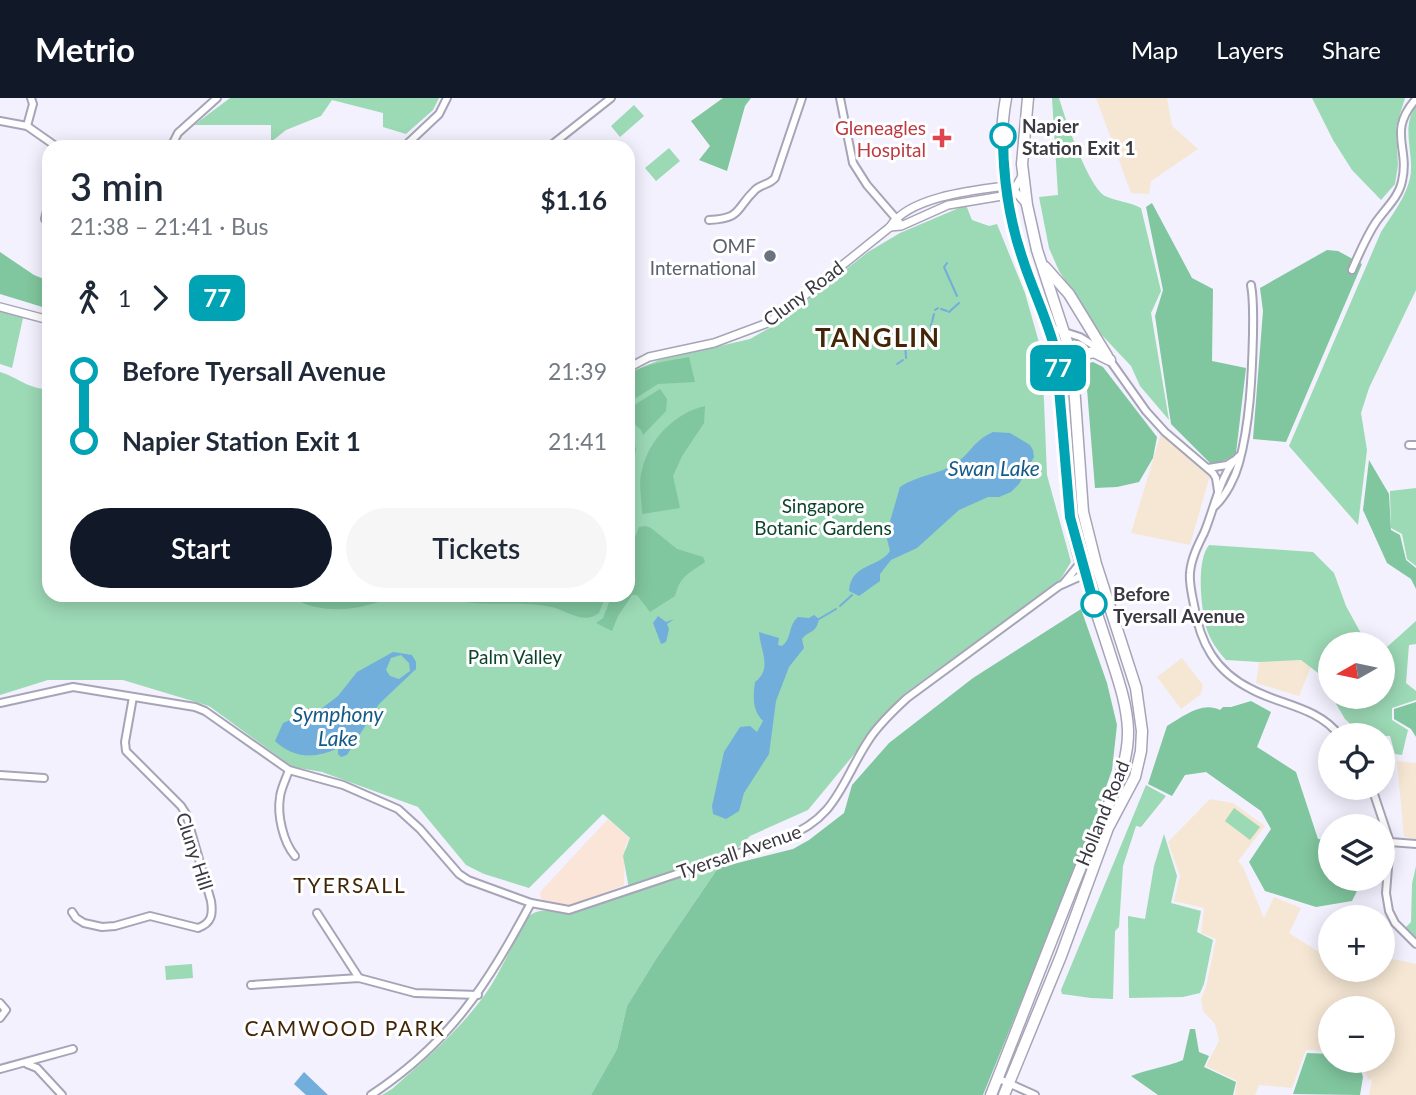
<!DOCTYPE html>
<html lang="en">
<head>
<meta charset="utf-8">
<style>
  :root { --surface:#fff; --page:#f6f6f7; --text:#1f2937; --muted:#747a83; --accent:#111827 }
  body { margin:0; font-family:Lato,sans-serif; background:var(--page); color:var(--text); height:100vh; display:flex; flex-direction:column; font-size:26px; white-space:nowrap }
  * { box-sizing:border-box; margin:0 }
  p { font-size:23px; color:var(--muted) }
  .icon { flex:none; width:38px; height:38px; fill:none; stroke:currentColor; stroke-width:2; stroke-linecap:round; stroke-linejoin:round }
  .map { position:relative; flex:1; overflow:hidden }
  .side { position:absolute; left:42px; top:42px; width:593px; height:462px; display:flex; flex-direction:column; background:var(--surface); border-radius:21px; box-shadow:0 4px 18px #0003 }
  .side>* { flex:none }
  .badge { padding:0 14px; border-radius:10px; font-size:24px; line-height:46px }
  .needle { width:46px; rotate:261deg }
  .fabs { position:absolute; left:1318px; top:534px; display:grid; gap:14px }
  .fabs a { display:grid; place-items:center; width:77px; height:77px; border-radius:50%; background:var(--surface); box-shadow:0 4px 18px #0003; font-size:35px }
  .map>.badge { position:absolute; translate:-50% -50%; box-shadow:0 0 0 4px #fff }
  .legs { display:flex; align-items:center; gap:10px; height:77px; padding:0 28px; font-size:23px }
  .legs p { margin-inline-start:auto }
  .head { display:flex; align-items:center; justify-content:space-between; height:119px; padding:0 28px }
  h1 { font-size:38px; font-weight:600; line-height:52px }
  .primary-button { display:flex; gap:14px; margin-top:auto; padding:14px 28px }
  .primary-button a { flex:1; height:80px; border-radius:42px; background:var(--accent); color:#fff; font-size:28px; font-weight:600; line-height:80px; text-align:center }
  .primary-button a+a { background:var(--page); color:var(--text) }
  ul { padding:0 28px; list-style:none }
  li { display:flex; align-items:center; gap:24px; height:70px; font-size:26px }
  li i { display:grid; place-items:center; width:10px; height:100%; margin:0 9px; background:currentColor }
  li i::after { content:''; width:18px; height:18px; margin:-9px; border:5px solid; border-radius:50%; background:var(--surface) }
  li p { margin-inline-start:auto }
  li:first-child i { background:linear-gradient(#0000 50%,currentColor 0) }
  li:last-child i { background:linear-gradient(currentColor 50%,#0000 0) }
  header { display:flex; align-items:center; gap:42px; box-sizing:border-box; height:98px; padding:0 35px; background:var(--accent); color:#fff }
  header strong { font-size:33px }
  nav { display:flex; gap:38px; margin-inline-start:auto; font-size:24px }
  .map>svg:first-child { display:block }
  .commercial { fill:#f6e7d4 }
  .industrial { fill:#fbe4d8 }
  .green { fill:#9cd9b5 }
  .forest { fill:#80c69e }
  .water { fill:#71aedc; fill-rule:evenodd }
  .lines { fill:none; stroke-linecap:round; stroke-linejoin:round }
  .stream { stroke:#71aedc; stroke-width:2 }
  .minor-casing { stroke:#a7a4b8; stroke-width:10 }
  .tertiary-casing { stroke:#a7a4b8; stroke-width:10 }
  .primary-casing { stroke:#a7a4b8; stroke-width:13 }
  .minor { stroke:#fff; stroke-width:6 }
  .tertiary { stroke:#fff; stroke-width:7 }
  .primary { stroke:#fff; stroke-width:10 }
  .line-1-casing { stroke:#fff; stroke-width:16 }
  .line-1 { stroke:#00a3b4; stroke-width:10 }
  .stop-1-dot { fill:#fff; stroke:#00a3b4; stroke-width:3.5 }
  .health-dot { fill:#e0444e; stroke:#fff; stroke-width:2.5 }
  .worship-dot { fill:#6b7280; stroke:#fff; stroke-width:2.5 }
  .labels { text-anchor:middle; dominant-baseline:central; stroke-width:6; stroke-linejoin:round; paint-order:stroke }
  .stop-label { font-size:19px; font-weight:bold; fill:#3a3941; stroke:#fff; text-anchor:start }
  .health-label { font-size:19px; fill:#be3a42; stroke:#fff; text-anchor:end }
  .worship-label { font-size:19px; fill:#5b616d; stroke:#fff; text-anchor:end }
  .street-label { font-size:19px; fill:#3a3941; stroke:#fff }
  .park-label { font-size:19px; fill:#0c452b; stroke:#fff }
  .water-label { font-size:21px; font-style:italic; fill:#165b87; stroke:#fff }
  .neighbourhood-label { font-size:21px; letter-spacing:2px; fill:#432608; stroke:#fff }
  .district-label { font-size:26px; font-weight:bold; letter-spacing:2px; fill:#432608; stroke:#fff }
</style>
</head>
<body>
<header>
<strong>Metrio</strong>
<nav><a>Map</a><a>Layers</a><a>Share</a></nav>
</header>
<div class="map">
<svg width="1416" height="997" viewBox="0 0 1416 997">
  <rect width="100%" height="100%" fill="#f3f1fe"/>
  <!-- commercial -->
  <g class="commercial">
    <polygon points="1096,0 1167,0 1172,28 1198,51 1151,83 1149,96 1131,95"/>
    <polygon points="1162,332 1211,374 1190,447 1131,435"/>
    <polygon points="1182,560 1203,587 1201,596 1181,611 1157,579"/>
    <polygon points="1301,562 1311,569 1299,598 1256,585 1259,564"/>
    <polygon points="1397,663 1416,665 1416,741 1404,739"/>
    <polygon points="1210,701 1233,705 1265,728 1238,763 1243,769 1264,820 1274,799 1301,810 1289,835 1330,861 1330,872 1382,872 1383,859 1416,866 1416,997 1369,997 1372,982 1368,981 1362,963 1382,962 1382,910 1330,910 1330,953 1306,952 1292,990 1259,987 1255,997 1235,997 1237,983 1206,968 1219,943 1215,926 1203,913 1201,901 1206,889 1216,841 1201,835 1204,810 1174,803 1180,778 1168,744"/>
  </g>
  <!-- industrial -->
  <polygon class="industrial" points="608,721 630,741 625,748 624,787 576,806 557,807 542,803 540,796 542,792"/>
  <!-- green -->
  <g class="green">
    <polygon points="230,0 439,0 433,12 406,36 383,29 383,15 332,2 321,18 286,32 271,44 271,27 194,27"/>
    <path d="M 1052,0 L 1059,0 C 1065,20 1088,88 1105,98 C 1116,103 1130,104 1141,110 L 1161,193 L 1151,215 L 1169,322 L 1140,288 L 1131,268 L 1098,233 L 1059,173 L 1049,150 L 1039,99 L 1058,97 Z"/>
    <polygon points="1312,0 1405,0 1396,29 1398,67 1395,86 1381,102 1352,72 1333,42"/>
    <polygon points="634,7 644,18 620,39 611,28"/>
    <path d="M 1416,8 L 1416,192 L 1369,290 L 1361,315 L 1367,352 L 1358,427 L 1289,348 L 1381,134 C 1392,117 1406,99 1410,80 C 1415,56 1400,30 1416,8 Z"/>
    <polygon points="669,50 680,63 656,83 645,70"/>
    <path d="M 966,107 L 972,122 L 989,128 L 997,126 L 1025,195 L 1042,255 L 1047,377 L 1071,464 L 1060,482 L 904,596 L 875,626 L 856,654 L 808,712 L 750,738 L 718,770 L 656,861 L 627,908 L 617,951 L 591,997 L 382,997 L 392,991 C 428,959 466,927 492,886 C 505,864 515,841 528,819 C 541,807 554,816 570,815 L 630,796 L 623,758 L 630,740 L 603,716 L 529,790 L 484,776 L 466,767 L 418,709 L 322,674 L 293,669 L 209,608 L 123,582 L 48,582 L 0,597 L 0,274 C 17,279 30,292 49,291 L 49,497 L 628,497 L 628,275 L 659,262 L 750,241 L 778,225 L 868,154 L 900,135 Z"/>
    <polygon points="0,214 23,220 12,270 0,266"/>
    <polygon points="1416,390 1416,468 1407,461 1402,436 1391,430 1390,393"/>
    <path d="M 1209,447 L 1313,454 L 1334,475 L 1346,508 L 1363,539 L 1359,546 L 1330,546 L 1330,584 L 1301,562 L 1259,564 L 1226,562 C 1217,552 1210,542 1206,529 C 1201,509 1196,463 1209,447 Z"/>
    <polygon points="1416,523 1416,546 1409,547 1406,585 1416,593 1416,602 1392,610 1392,622 1408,632 1402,657 1395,656 1390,638 1362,637 1345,621 1335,604 1348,605 1350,599 1382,598 1382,546 1363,546 1378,541 1387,549"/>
    <polygon points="1146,687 1166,698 1141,729 1136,728 1123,768 1119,829 1115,833 1113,901 1091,900 1062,896 1061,892"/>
    <polygon points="1234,710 1260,729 1250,742 1225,723"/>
    <polygon points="1164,736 1177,778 1171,805 1201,813 1197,834 1213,842 1204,886 1200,895 1183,899 1129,900 1128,818 1145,821 1154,768"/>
    <polygon points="1416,768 1416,841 1405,830 1411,824 1412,786"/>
    <polygon points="192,866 193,880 166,882 165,868"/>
  </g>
  <!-- forest -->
  <g class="forest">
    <polygon points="723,0 751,0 745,8 727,73 699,62 710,48 691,23"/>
    <path d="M 1152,105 L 1192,180 L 1213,191 L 1212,263 L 1246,270 L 1236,355 C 1227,362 1221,365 1210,365 L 1171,326 L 1155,218 L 1163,192 L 1146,109 Z"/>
    <polygon points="1327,152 1338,153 1362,166 1286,344 1253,341 1263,213 1260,190"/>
    <polygon points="0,154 34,177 49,183 49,211 0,196"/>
    <path d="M 689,259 L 695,284 L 658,286 L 628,305 L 628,277 C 645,265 669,263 689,259 Z"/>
    <polygon points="1093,264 1103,269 1157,339 1153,360 1139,384 1117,389 1095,390 1085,266"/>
    <polygon points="660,291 667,301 666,313 643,337 641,332 629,321 628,311"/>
    <path d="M 705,308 L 704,325 L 682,358 L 673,378 L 680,410 L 642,416 C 642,403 638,385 642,372 C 649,341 675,315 705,308 Z"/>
    <polygon points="628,335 633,338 636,352 629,381 632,422 628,433"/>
    <polygon points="1369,362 1389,396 1391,432 1400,437 1406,462 1416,470 1416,491 1411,481 1387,465 1363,412"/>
    <path d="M 646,428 L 651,430 L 677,451 L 703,459 L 705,464 C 688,476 681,477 675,498 L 650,514 L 637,497 L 632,497 L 618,518 L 612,533 L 596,525 L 603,520 L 612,497 L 628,497 L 628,457 L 639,429 Z"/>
    <path d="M 295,497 L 396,497 C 365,511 328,518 296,502 Z"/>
    <path d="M 437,497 L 606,497 L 599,515 C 583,527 568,513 552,509 C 523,503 493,508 464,504 C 455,503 446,499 437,497 Z"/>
    <polygon points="1081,511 1107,585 1117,627 1112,672 1091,732 983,997 591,997 617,951 627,908 656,861 718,770 793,751 809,742 844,715 852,687 889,645 973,580"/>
    <path d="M 1251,603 L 1271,614 L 1257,649 L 1296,674 L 1318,741 L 1330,742 L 1330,780 L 1363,781 L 1352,803 L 1316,809 L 1265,793 L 1249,764 L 1271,731 L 1261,713 L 1206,674 L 1185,677 L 1172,698 L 1148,686 L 1167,628 C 1183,619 1201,603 1220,612 L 1223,609 L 1231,609 Z"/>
    <polygon points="1416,604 1416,639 1411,631 1394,621 1394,611"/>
    <path d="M 1190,931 L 1195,931 L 1199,954 L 1209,958 L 1204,969 L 1236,984 L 1233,997 L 1158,997 L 1131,978 C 1149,971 1166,969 1183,962 Z"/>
    <polygon points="1307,955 1330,956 1330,962 1358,963 1363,979 1360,997 1293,996"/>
  </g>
  <!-- water -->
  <g class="water">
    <path d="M 993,334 L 1010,335 L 1030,347 L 1033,352 L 1034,359 L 1019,386 L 1011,394 L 999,399 L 988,399 L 959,412 L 917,450 L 891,462 L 880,476 L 880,483 L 859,498 L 849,493 C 851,465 879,470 890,453 L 886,437 L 900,389 C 917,377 939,377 956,365 C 971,355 973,343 993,334 Z"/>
    <path d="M 814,517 L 819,521 C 816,536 809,532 802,541 L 804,550 L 789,569 L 776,603 L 769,656 L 744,695 L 739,713 L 726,721 L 713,716 L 712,708 L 724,654 L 740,629 L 750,628 L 757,634 L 763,623 C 752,612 753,599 755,584 C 773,571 760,552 759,534 L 779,540 L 778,547 L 782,548 C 792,541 788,527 798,519 L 809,520 Z"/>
    <polygon points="658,518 666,524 674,521 667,526 669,531 666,544 661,546 653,525"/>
    <path d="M 393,554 L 412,557 L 416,564 L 416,571 L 379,606 L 347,657 L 341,659 L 338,656 L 338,650 C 316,661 294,661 275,643 L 283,625 L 290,622 L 308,621 L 338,598 L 357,574 ZM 401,557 L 409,565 L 410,573 L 399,581 L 390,578 L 386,572 L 391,560 Z"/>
    <polygon points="304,974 328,997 306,997 294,986"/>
  </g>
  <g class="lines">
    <!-- stream -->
    <g class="stream">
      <polyline points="947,165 944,169 957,198"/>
      <polyline points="941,211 947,213"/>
      <polyline points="935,212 938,210"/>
      <polyline points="949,214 959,205"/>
      <polyline points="932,224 934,216"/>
      <polyline points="931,229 931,226"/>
      <polyline points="918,237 920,237"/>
      <polyline points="923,238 929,237 932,231"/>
      <polyline points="911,242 916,239"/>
      <polyline points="906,260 905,245 908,244"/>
      <polyline points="897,266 903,262"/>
      <polyline points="840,508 852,497"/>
      <polyline points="819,521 836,511"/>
    </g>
    <!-- minor casing -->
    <g class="minor-casing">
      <g id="minor">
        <polyline points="840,0 853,65 867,87 899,124"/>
        <polyline points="0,23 27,28 57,49"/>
        <polyline points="27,28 33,6 31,0"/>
        <polyline points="171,49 178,35 217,0"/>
        <polyline points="404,49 439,16 447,0"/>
        <polyline points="549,49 611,0"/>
        <polyline points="45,121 49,104"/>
        <path d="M 709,122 C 743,120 735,111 755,92 C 761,86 769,87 775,80 L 802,0"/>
        <path d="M 1352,172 C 1359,156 1366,139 1376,124 C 1385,111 1399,99 1402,83 C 1410,49 1387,34 1416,1"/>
        <polyline points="1049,229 1080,239 1099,251"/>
        <polyline points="1109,261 1146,313 1165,334 1213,375 1216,380 1218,393"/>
        <polyline points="1409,347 1416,347"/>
        <path d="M 1239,358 C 1221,373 1214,412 1204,435 C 1198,447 1191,461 1190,475 C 1189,485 1192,497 1194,507 C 1200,545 1215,573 1251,591 C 1280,607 1318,609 1339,637"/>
        <polyline points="1208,370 1227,367 1233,363"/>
        <path d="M 1215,408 C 1226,397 1235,380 1239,365 C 1250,325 1252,278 1253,236 C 1253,220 1254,203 1251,187"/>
        <polyline points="1064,485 1081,464"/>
        <path d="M 0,605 L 73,589 L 195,609 L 205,613 L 289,672 L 343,687 L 398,711 L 420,731 L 459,776 L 468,782 L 531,805 L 569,812 L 784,740 C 839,719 841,683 870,640 C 880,625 894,612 907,600 L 1059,488 L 1077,480 L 1096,466"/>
        <path d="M 289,672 C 286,681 281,690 280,699 C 277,717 283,744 295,758"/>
        <polyline points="0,677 44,680"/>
        <polyline points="1372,690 1390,744 1386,795 1389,813 1395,825 1416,846"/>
        <polyline points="1390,744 1416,746"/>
        <path d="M 72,814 L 76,820 L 84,825 L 102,829 L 115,828 L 150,818 L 198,830 C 212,825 213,816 211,803 L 186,716 L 181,708 L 126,653 L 125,644 L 133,599"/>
        <polyline points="317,815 359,880"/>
        <polyline points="251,887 359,880 415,895 478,897"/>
        <polyline points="0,905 6,912 0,920"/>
        <polyline points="27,966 37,970 62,997"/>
        <polyline points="0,971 73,951"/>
        <polyline points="997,980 1035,997"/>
        <path d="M 371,997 C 451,944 486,888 531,805"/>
      </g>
    </g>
    <!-- tertiary casing -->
    <g class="tertiary-casing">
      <g id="tertiary">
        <polyline points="890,129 901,128 948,107 1008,97 1014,92 1022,78"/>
        <polyline points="0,209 49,222"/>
        <path d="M 628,270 L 649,259 L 714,245 L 765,226 L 784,214 L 890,129 C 908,99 974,92 1006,88 L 1014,92 L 1027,107"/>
      </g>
    </g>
    <!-- primary casing -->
    <g class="primary-casing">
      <g id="primary">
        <polyline points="1045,169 1069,196 1107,258"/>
        <polyline points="1072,259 1094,254 1110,262"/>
        <path d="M 991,997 C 1022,919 1052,840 1084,761 C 1100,721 1129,677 1128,632 C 1127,606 1118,581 1110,556 C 1096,511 1078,465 1070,419 C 1060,360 1067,298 1052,240 C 1046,215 1033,191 1024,166 C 1006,115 996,54 1006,0"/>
        <polyline points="1004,997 1061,858 1108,730 1135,679 1141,653 1142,633 1136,590 1096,466 1083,414 1072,259 1037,152 1027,107 1022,66 1028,0"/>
      </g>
    </g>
    <!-- minor -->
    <use href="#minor" class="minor"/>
    <!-- tertiary -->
    <use href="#tertiary" class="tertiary"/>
    <!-- primary -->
    <use href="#primary" class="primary"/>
  </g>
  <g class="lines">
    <!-- line-1 casing -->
    <g class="line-1-casing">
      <path id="line-1" d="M 1003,38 C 1003,80 1009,122 1023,162 C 1033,193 1048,223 1056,255 L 1070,419 L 1094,506"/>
    </g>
    <!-- line-1 -->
    <use href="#line-1" class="line-1"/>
  </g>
  <!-- markers -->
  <g class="stop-1-dot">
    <circle cx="1003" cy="38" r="12"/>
    <circle cx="1094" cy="506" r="12"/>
  </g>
  <path class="health-dot" d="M938.5 29.5h7v7h7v7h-7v7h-7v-7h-7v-7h7z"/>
  <circle class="worship-dot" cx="770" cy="158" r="7"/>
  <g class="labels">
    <!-- stop labels -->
    <g class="stop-label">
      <text x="1022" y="27">Napier<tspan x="1022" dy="22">Station Exit 1</tspan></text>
      <text x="1113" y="495">Before<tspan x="1113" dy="22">Tyersall Avenue</tspan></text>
    </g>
    <!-- health labels -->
    <g class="health-label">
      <text x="926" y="29">Gleneagles<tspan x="926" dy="22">Hospital</tspan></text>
    </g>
    <!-- worship labels -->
    <g class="worship-label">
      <text x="756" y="147">OMF<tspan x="756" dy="22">International</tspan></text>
    </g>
    <!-- street labels -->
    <g class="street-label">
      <text transform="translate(803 195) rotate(-37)">Cluny Road</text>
      <text transform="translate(1102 715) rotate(-68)">Holland Road</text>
      <text transform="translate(195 753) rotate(72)">Cluny Hill</text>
      <text transform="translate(739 753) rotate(-19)">Tyersall Avenue</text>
    </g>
    <!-- park labels -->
    <g class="park-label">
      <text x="823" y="407">Singapore<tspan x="823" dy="22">Botanic Gardens</tspan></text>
      <text x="515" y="558">Palm Valley</text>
    </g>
    <!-- water labels -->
    <g class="water-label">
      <text x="994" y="369">Swan Lake</text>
      <text x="338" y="615">Symphony<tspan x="338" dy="24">Lake</tspan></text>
    </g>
    <!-- neighbourhood labels -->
    <g class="neighbourhood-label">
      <text x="350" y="786">TYERSALL</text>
      <text x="345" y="929">CAMWOOD PARK</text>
    </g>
    <!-- district labels -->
    <g class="district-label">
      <text x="878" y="239">TANGLIN</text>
    </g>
  </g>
</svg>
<div class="fabs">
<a><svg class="needle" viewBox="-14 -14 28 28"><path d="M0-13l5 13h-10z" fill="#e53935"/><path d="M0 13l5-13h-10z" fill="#747a83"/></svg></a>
<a><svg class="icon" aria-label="locate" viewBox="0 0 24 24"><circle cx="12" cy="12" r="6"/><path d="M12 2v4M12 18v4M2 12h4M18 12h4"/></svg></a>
<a><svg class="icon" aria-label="layers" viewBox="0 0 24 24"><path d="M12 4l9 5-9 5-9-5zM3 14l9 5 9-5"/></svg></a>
<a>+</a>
<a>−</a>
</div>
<b class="badge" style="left:1058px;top:270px;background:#00a3b4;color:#fff">77</b>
<section class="side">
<div class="head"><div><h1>3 min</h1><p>21:38 – 21:41 · Bus</p></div><b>$1.16</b></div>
<div class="legs"><svg class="icon" aria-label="walk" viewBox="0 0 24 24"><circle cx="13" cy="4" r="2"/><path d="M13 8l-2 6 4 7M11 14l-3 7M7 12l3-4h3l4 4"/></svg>1<svg class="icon" aria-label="forward" viewBox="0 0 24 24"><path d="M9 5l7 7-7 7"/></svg><b class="badge" style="background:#00a3b4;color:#fff">77</b></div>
<ul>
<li><i style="color:#00a3b4"></i><b>Before Tyersall Avenue</b><p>21:39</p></li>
<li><i style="color:#00a3b4"></i><b>Napier Station Exit 1</b><p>21:41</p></li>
</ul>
<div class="primary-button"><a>Start</a><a>Tickets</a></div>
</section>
</div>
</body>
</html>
